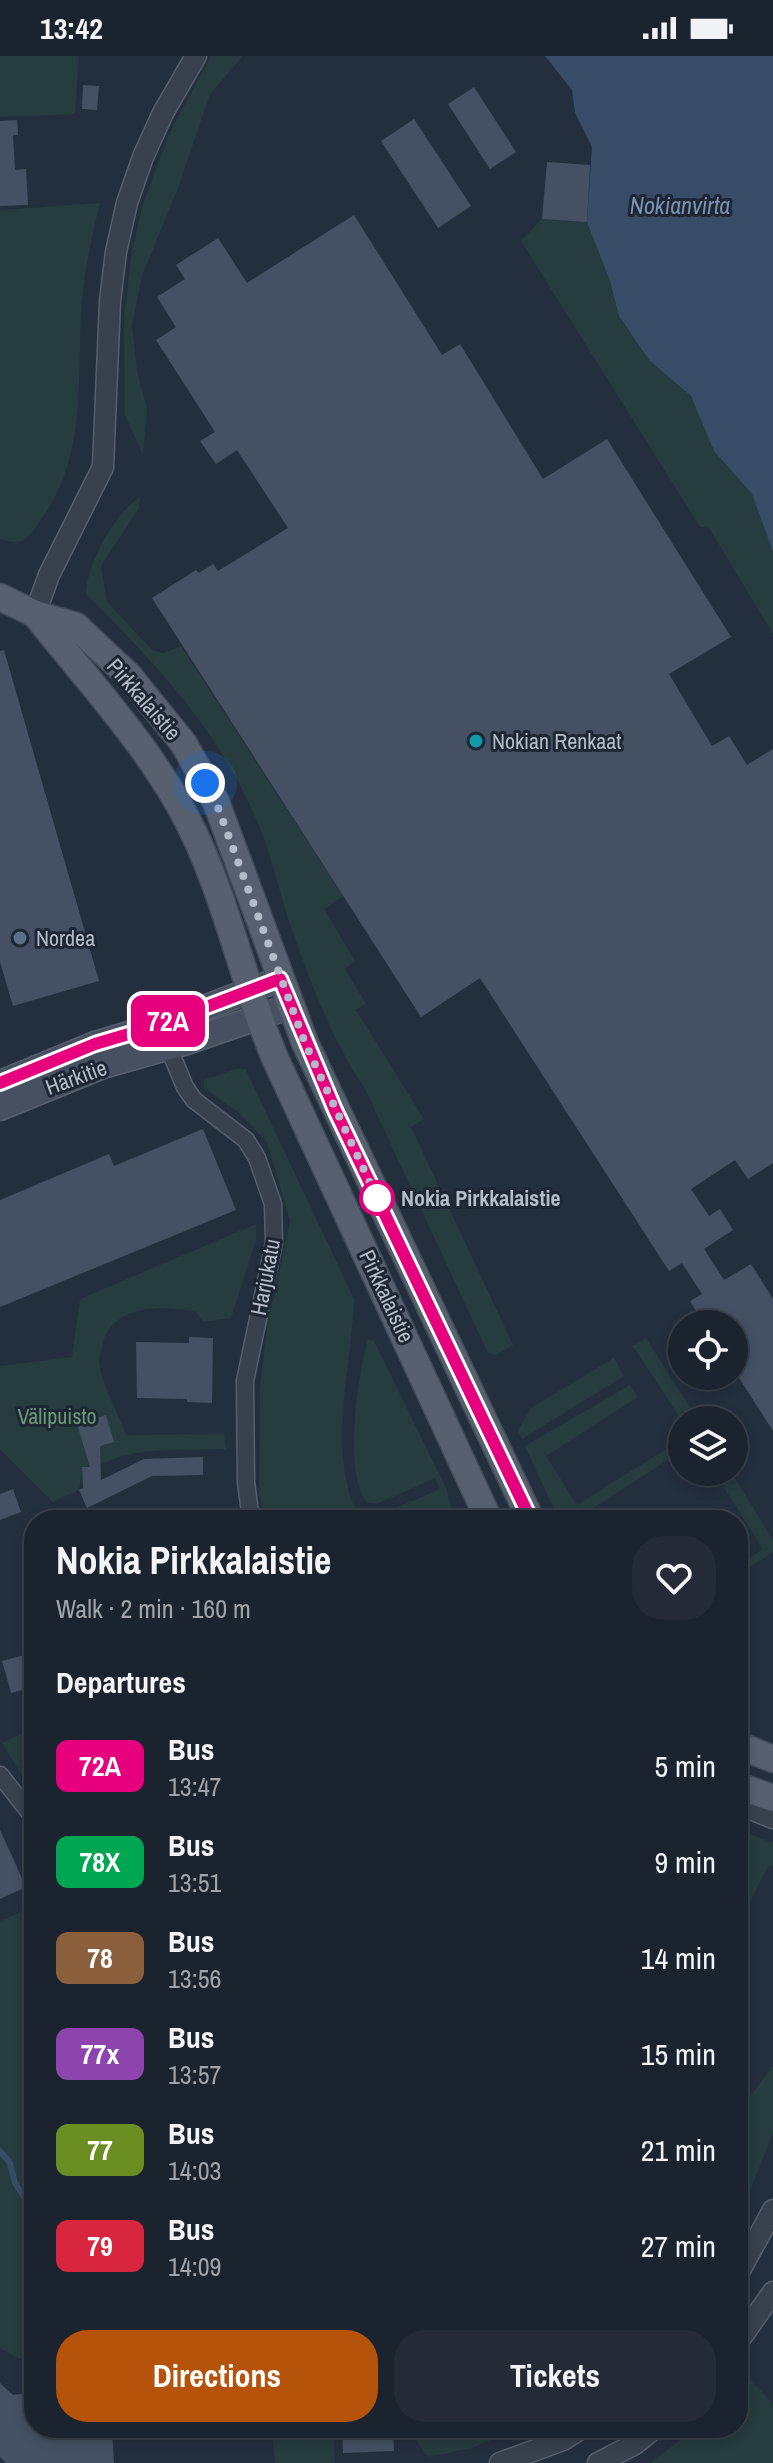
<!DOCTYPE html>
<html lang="en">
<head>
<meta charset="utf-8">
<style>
  :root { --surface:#1b232e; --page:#242b36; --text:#f1f3f6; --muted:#a0a4aa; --line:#39404a; --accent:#b45309 }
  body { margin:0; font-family:"Archivo Narrow",sans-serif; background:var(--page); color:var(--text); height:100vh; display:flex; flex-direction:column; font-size:30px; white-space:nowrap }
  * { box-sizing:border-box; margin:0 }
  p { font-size:26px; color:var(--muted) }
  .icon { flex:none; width:44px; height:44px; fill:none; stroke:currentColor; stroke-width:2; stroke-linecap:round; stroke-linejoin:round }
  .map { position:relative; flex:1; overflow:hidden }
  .sheet { position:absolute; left:24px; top:1454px; width:724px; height:928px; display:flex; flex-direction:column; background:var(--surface); border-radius:32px; box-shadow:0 4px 12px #0003,0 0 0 2px var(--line) }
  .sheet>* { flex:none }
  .badge { padding:0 16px; border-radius:12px; font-size:28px; line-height:52px }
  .fabs { position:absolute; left:668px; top:1254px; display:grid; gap:16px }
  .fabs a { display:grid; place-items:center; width:80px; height:80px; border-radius:50%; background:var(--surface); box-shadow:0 4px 12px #0003,0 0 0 2px var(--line); font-size:40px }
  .you { position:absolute; width:40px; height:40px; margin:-20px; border:6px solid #fff; border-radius:50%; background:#1a73e8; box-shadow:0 0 0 12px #1a73e833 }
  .map>.badge { position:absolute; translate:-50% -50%; box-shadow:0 0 0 4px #fff }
  h2 { padding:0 32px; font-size:30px; line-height:72px }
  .round { display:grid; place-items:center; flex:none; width:84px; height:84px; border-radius:32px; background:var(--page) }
  .head { display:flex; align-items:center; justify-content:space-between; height:136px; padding:0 32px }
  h1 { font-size:38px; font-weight:700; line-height:60px }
  .button { display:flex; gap:16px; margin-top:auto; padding:16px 32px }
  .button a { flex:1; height:92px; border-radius:32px; background:var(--accent); color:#fff; font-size:32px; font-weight:700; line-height:92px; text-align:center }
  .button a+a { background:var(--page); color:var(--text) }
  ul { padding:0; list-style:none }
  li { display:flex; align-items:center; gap:24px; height:96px; padding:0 32px }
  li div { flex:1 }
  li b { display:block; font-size:30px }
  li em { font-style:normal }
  li .badge { min-width:88px; font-weight:700; text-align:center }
  .status { display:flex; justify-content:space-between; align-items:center; height:56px; padding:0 40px; background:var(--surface); direction:ltr }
  .status svg { height:22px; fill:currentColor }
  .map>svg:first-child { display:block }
  .green { fill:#263c3f }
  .water { fill:#394c67 }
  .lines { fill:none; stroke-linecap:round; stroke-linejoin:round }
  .stream { stroke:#394c67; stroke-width:6 }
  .building { fill:#455162 }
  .minor-casing { stroke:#565f6c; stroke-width:19 }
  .tertiary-casing { stroke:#565f6c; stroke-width:23 }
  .secondary-casing { stroke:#565f6c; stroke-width:27 }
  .primary-casing { stroke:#414a57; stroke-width:29 }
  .minor { stroke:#38414e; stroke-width:16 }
  .tertiary { stroke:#38414e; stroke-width:20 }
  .secondary { stroke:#465061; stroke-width:24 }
  .primary { stroke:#56606e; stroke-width:26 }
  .line-casing { stroke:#fff; stroke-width:18 }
  .line { stroke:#e6007e; stroke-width:12 }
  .walk { stroke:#b4bcc9; stroke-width:8; stroke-dasharray:0 14.4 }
  .culture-dot { fill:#0f9aa8; stroke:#1d2633; stroke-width:3 }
  .service-dot { fill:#5c6f8a; stroke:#1d2633; stroke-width:3 }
  .stop-dot { fill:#fff; stroke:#e6007e; stroke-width:4 }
  .labels { text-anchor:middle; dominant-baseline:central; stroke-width:6; stroke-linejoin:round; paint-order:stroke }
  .street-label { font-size:22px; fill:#b4bcc9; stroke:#1d2633 }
  .poi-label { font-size:22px; fill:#b4bcc9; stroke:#1d2633; text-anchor:start }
  .stop-label { font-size:22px; font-weight:bold; fill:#b4bcc9; stroke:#1d2633; text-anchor:start }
  .park-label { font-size:22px; fill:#6b9a76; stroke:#1d2633 }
  .water-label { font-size:24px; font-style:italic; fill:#7c92b1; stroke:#1d2633 }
</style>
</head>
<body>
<div class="status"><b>13:42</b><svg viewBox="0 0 49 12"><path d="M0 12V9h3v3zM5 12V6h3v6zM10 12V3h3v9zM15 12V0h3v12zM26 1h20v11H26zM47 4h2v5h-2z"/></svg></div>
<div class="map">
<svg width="773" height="2407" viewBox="0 0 773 2407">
  <rect width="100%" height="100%" fill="#242f3e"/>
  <!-- green -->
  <g class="green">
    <polygon points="0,0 79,0 75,58 0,61"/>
    <polygon points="211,0 243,0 210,38 178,132 142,220 132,269 137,314 147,353 143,399 125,359 124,265 131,200 143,148 169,78"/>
    <path d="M 100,147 C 92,179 85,211 82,244 C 76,321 89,398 40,465 C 35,472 29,484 18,486 C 13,487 5,484 0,483 L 0,154 Z"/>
    <polygon points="542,163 587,166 610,225 619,260 649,304 691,340 714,395 752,438 773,496 773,578 709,472 700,471 521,185"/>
    <path d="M 140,441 L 139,452 L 101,510 L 107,546 L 152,594 L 163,597 L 181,590 L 343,840 L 324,853 L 355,905 L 345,913 L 366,948 L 356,954 L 424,1063 L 411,1071 L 513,1289 L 496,1299 L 488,1297 L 365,1033 C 330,981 308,920 288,862 C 279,833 272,803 261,775 C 223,678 158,610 86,538 C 86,509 115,457 140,441 Z"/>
    <path d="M 239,1012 L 246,1014 L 354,1243 C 352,1306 332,1373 349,1436 C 351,1445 357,1455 362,1464 L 265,1464 L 259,1439 L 260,1333 L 267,1272 L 290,1165 L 267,1086 L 238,1056 L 204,1032 L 204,1024 Z"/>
    <path d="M 256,1168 L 256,1184 L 231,1262 L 203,1266 L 196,1256 C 163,1249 110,1248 102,1291 C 101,1297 98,1303 99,1309 C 104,1332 118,1357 126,1379 L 224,1378 L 226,1393 C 194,1394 162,1392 131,1398 C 112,1401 106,1410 83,1411 L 79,1434 L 53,1446 L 0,1393 L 0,1310 L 72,1301 L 80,1243 Z"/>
    <polygon points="646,1282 698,1364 682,1365 633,1290"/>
    <path d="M 368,1283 L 374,1285 L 446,1432 L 455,1464 L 382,1464 L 386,1456 L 440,1433 L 435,1422 L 377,1448 L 367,1446 C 343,1417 358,1319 368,1283 Z"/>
    <polygon points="614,1302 624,1320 522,1383 518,1375 531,1352"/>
    <polygon points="630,1329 638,1341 546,1400 577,1449 682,1383 682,1395 593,1452 600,1464 559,1464 525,1390"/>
    <polygon points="714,1416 731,1416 773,1484 773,1496 738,1519 738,1510 763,1493"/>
    <polygon points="34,1672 34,1739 2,1687"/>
    <polygon points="738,1773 773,1787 773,1809 767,1812 747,1852 738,1886"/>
    <polygon points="34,1850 34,2309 0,2293 0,1865"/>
    <polygon points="773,2010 773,2077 740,2160 738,2069 748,2043"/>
    <polygon points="745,2319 773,2347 773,2407 651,2407 695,2372 738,2372 738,2327"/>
    <polygon points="272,2372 333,2372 335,2407 275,2407"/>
    <polygon points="407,2372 522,2372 472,2392 428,2401"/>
  </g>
  <!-- water -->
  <polygon class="water" points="545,0 773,0 773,496 752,438 714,395 691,340 649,304 619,260 610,225 587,166 592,91 575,57 572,34"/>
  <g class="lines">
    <!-- stream -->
    <polyline class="stream" points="0,2095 10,2107 15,2127 34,2156"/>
  </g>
  <!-- building -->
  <g class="building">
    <polygon points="83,29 99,30 97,54 82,53"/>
    <polygon points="474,31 516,96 490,113 448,48"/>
    <polygon points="414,63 471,150 438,172 381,85"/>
    <polygon points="17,64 18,79 13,79 15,114 26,113 28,149 0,150 0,65"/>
    <polygon points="547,106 590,109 587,166 542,163"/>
    <polygon points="354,159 442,299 460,288 543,423 607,383 731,581 669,618 712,690 729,680 747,709 773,693 773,1107 748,1123 735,1104 691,1133 709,1160 720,1153 733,1174 704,1193 724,1224 751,1208 773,1243 773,1375 734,1314 734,1268 704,1268 690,1245 702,1238 682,1207 669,1215 480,922 421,961 152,542 196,514 199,517 213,508 218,515 288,472 237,394 216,408 200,385 215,376 156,284 176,271 157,241 185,223 176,209 218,182 247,227"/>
    <polygon points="4,594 99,925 13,950 0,906 0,595"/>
    <polygon points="203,1073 236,1154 0,1251 0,1144 109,1098 114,1110"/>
    <polygon points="189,1281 213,1282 212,1347 187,1346 187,1343 137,1342 136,1286 189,1287"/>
    <polygon points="106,1359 114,1386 100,1390 101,1424 144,1403 203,1401 203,1419 152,1420 87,1452 79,1434 83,1432 82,1411 90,1411 77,1368"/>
    <polygon points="13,1433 21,1456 0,1464 0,1438"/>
    <polygon points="24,1599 33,1631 11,1637 2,1605"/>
    <polygon points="0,1774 26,1831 0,1843"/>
    <polygon points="0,2327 13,2339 34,2336 34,2372 72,2372 73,2376 112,2373 114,2407 6,2407 0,2401"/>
    <polygon points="342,2372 393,2372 394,2395 343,2397"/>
  </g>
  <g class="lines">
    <!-- minor casing -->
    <g class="minor-casing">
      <g id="minor">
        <polyline points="165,983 185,1031 194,1044 246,1084 257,1102 273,1148 274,1187 245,1325 246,1426 251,1464"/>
        <polyline points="0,1719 34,1762"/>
        <polyline points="626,2372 635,2388"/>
      </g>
    </g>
    <!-- tertiary casing -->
    <g class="tertiary-casing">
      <g id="tertiary">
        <polyline points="35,558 49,519 103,411 110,245 116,196 127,147 143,101 163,57 196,0"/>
        <polyline points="738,1748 773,1762"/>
        <polyline points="738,2218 773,2154"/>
        <polyline points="738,2286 773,2236"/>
        <polyline points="500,2407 563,2384 582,2372"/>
        <polyline points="598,2407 635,2388 655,2372"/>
      </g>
    </g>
    <!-- secondary casing -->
    <g class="secondary-casing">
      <g id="secondary">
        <polyline points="0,1027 95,988 159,969 280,923"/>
        <polyline points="0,1052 103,1010 187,986 291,950"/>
      </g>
    </g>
    <!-- primary casing -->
    <g class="primary-casing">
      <g id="primary">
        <polyline points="0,541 35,558 76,570 129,620 184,688 216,746 305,987 531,1464"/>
        <path d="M 35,558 C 92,630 160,701 198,786 C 229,855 245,930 274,1000 L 489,1464"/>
        <polyline points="738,1689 773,1703"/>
        <polyline points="738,1730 773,1742"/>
      </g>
    </g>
    <!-- minor -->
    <use href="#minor" class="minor"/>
    <!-- tertiary -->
    <use href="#tertiary" class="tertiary"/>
    <!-- secondary -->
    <use href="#secondary" class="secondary"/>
    <!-- primary -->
    <use href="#primary" class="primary"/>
  </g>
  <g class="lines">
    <!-- line casing -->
    <g class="line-casing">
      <polyline id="line" points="0,1027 95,988 159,969 280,923 335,1054 531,1464"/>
    </g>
    <!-- line -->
    <use href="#line" class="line"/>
    <!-- walk -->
    <polyline class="walk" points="205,727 216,746 305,987 377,1142"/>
  </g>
  <!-- markers -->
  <circle class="culture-dot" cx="476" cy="685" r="8"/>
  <circle class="service-dot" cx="20" cy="882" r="8"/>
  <circle class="stop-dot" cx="377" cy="1142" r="16"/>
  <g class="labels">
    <!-- street labels -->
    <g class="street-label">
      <text transform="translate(144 643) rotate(49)">Pirkkalaistie</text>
      <text transform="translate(76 1021) rotate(-20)">Härkitie</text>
      <text transform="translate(265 1221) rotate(-79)">Harjukatu</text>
      <text transform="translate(387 1240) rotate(65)">Pirkkalaistie</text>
    </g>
    <!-- poi labels -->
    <g class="poi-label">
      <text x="492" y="685">Nokian Renkaat</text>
      <text x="36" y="882">Nordea</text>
    </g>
    <!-- stop labels -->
    <g class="stop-label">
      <text x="401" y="1142">Nokia Pirkkalaistie</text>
    </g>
    <!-- park labels -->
    <g class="park-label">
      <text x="57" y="1360">Välipuisto</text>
    </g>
    <!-- water labels -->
    <g class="water-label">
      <text x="680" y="149">Nokianvirta</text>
    </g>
  </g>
</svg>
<div class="fabs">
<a><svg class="icon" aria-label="locate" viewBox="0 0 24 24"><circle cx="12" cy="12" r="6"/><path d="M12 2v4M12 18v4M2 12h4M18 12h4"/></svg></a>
<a><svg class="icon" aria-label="layers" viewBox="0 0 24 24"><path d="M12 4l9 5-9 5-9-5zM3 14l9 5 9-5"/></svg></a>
</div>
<div class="you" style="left:205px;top:727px"></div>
<b class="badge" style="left:168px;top:965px;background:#e6007e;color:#fff">72A</b>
<section class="sheet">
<div class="head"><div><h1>Nokia Pirkkalaistie</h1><p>Walk · 2 min · 160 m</p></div><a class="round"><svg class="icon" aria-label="heart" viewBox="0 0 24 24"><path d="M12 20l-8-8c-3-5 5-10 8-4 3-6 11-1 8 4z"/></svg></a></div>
<h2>Departures</h2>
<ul>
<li><span class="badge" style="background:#e6007e;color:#fff">72A</span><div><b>Bus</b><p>13:47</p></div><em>5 min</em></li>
<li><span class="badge" style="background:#00a651;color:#fff">78X</span><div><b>Bus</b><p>13:51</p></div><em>9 min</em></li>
<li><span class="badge" style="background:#8b5e3c;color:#fff">78</span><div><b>Bus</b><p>13:56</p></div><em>14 min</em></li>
<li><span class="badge" style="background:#8e44ad;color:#fff">77x</span><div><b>Bus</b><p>13:57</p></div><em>15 min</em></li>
<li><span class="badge" style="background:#6b8e23;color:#fff">77</span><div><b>Bus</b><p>14:03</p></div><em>21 min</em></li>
<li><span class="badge" style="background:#d7263d;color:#fff">79</span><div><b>Bus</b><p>14:09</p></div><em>27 min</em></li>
</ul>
<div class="button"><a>Directions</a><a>Tickets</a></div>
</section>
</div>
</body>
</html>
